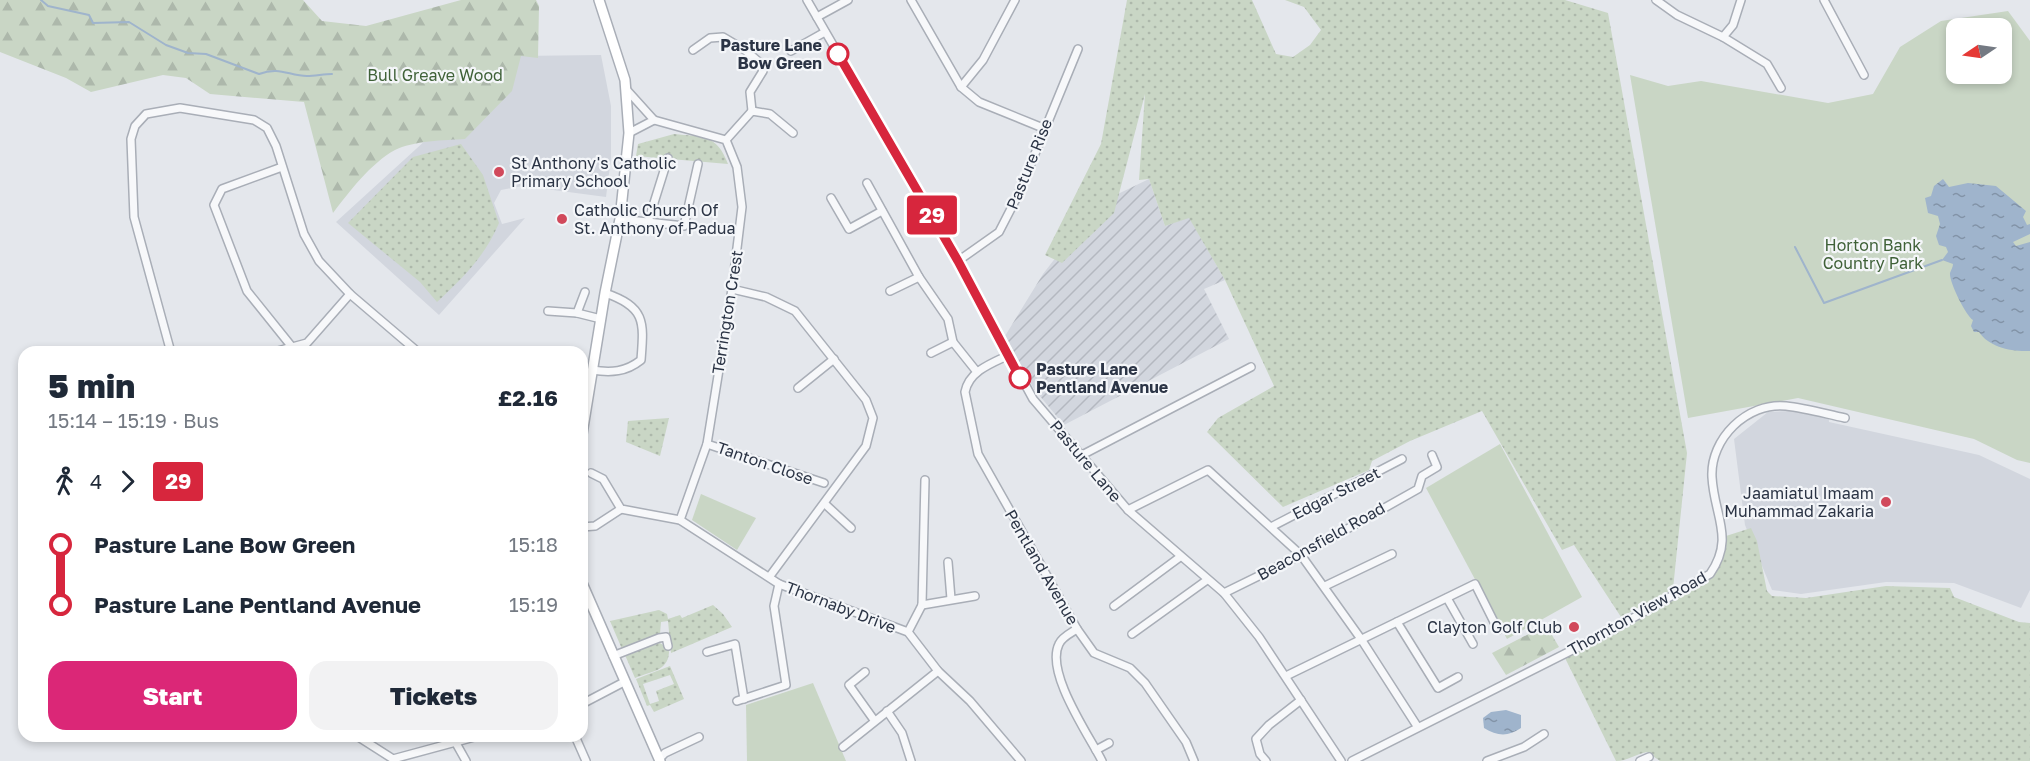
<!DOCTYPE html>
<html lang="en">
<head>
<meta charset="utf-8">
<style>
  :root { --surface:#fff; --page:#f2f2f3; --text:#1f2937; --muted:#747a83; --accent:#db2777 }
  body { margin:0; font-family:"Golos Text",sans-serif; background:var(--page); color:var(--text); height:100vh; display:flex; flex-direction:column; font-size:22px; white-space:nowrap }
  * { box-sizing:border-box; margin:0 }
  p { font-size:20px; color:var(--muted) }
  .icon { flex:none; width:33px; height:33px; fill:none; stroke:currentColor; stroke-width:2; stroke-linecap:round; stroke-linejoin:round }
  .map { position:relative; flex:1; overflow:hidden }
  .panel { position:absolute; left:18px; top:346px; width:570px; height:396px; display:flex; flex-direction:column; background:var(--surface); border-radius:18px; box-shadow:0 3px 9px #0003 }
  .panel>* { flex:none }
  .badge { padding:0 12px; border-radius:4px; font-size:21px; line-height:39px }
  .needle { width:39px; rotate:257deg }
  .fabs { position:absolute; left:1946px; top:18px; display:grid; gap:12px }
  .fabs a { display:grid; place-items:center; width:66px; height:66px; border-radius:12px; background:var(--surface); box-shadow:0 3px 9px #0003; font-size:30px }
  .map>.badge { position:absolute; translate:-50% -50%; box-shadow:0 0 0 3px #fff }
  .legs { display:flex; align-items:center; gap:9px; height:66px; padding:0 30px; font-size:20px }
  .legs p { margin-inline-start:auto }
  .summary { display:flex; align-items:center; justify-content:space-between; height:102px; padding:0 30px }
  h1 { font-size:33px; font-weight:800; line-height:45px }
  .primary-button { display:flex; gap:12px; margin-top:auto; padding:12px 30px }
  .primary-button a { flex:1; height:69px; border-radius:18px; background:var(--accent); color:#fff; font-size:24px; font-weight:800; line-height:69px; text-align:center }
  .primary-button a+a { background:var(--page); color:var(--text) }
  ul { padding:0 30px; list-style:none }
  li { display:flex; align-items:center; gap:21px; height:60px; font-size:22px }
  li i { display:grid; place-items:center; width:9px; height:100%; margin:0 8px; background:currentColor }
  li i::after { content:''; width:15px; height:15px; margin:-8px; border:4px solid; border-radius:50%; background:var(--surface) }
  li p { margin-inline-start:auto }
  li:first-child i { background:linear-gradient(#0000 50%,currentColor 0) }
  li:last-child i { background:linear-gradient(currentColor 50%,#0000 0) }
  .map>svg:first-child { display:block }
  .built { fill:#d2d6de }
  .industrial { fill:url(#industrial-furrows) }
  .grass { fill:url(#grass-dots); fill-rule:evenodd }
  .forest { fill:url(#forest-firs) }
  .park { fill:#c9d6c5; fill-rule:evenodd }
  .water { fill:url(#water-ripples) }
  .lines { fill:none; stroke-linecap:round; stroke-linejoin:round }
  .stream { stroke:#9fb4cc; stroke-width:2 }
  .street-casing { stroke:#a9aeb7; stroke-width:10 }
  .secondary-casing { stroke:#a9aeb7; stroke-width:12 }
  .street { stroke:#f7f8fa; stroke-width:7 }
  .secondary { stroke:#fff; stroke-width:9 }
  .line-1-casing { stroke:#fff; stroke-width:14 }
  .line-1 { stroke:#d7263d; stroke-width:9 }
  .stop-1-dot { fill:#fff; stroke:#d7263d; stroke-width:3 }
  .poi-dot { fill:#d1495b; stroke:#f4f6f9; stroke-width:2 }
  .labels { text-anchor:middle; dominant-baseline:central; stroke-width:4.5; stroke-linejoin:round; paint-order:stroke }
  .stop-label { font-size:16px; font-weight:bold; fill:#2b3445; stroke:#f4f6f9; text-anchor:end }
  .park-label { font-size:16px; fill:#3f6138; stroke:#f4f6f9 }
  .poi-label { font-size:16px; fill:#2b3445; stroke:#f4f6f9; text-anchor:start }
  .street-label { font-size:16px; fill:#2b3445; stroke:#f4f6f9 }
</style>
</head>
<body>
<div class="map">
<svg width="2030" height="761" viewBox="0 0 2030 761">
  <defs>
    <pattern id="industrial-furrows" width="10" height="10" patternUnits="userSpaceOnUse" patternTransform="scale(1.5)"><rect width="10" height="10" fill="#d2d6de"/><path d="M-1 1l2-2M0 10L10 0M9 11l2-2" fill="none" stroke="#b4b8c0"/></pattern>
    <pattern id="grass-dots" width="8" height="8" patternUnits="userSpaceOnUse" patternTransform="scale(1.5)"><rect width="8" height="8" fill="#c9d6c5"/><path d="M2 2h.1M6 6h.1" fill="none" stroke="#adb8ab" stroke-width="1.8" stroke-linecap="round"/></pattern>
    <pattern id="forest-firs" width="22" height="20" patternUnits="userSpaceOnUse" patternTransform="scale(1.5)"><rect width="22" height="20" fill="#c9d6c5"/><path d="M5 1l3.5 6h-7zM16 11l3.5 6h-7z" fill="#adb8ab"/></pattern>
    <pattern id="water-ripples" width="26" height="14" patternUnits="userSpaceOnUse" patternTransform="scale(1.5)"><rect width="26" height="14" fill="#9fb4cc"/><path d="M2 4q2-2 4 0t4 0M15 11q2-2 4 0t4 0" fill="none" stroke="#8293a7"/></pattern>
  </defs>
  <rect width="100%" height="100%" fill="#e4e7ec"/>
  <!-- built -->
  <g class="built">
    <polygon points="601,55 611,106 611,158 606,197 523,186 501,190 494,203 502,224 525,218 439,315 336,222 518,56"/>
    <polygon points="1828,409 1829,422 1979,455 2030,479 2030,590 2021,608 1954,583 1886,582 1801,594 1772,590 1745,525 1734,439 1768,412"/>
  </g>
  <!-- industrial -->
  <polygon class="industrial" points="1149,179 1165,226 1189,217 1225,280 1204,289 1229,339 1064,425 1034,389 1005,336 1043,274 1097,204"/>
  <!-- grass -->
  <g class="grass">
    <polygon points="1127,0 1252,0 1276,54 1293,57 1310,45 1321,30 1304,7 1285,0 1565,0 1608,13 1687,453 1673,589 1621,617 1574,545 1562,550 1482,411 1410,441 1372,461 1369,470 1283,507 1207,432 1218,418 1274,386 1225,280 1189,218 1165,226 1149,179 1139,180 1145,94 1114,213 1062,263 1045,255 1101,144"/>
    <path d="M 674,134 C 702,137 717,134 728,164 L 636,156 L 638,144 Z"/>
    <path d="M 461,144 L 483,175 L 499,223 C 485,256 463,278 437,302 L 420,282 L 348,223 L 413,157 Z"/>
    <polygon points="669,418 660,456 626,442 628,421"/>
    <path d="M 1751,528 L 1757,541 L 1767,591 L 1772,596 L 1806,598 L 1886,586 L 1950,588 L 1954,597 L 2019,622 L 2030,623 L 2030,761 L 1660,761 L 1647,752 C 1636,754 1627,761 1616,761 L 1565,658 L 1676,599 L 1701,582 L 1721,555 L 1726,536 Z"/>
    <polygon points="713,605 723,614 732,627 671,653 668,621 661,622 660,634 622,649 610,621 659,610 667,614 668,619 680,615 682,618"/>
    <path d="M 660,643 L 669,649 C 670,671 652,671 635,678 L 625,655 Z"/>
    <path d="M 670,666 L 684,699 L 654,712 L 650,705 L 647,706 L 636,679 ZM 670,675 L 674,684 L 656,691 L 659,701 L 650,704 L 643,684 Z"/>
  </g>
  <!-- forest -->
  <g class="forest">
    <path d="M 0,0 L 303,0 L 322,21 L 366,26 L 461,0 L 536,0 L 539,6 L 538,58 L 521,56 L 512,91 L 465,139 C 446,140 412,141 395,150 C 371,163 349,192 333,213 L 304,102 L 210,94 L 186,78 L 163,75 L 91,92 L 66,78 L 0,52 Z"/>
    <polygon points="1546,625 1559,647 1506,675 1492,653"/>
  </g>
  <!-- park -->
  <g class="park">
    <path d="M 2008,11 L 2030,41 L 2030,463 L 2017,460 L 1974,439 L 1798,398 L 1688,418 L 1630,75 L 1668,86 L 1701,81 L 1828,103 L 1873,94 L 1900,47 L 1941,21 ZM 1956,28 L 2001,28 L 2001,74 L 1956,74 Z"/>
    <polygon points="1500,444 1582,597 1507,639 1426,488"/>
    <polygon points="701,494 756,518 737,550 692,520"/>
    <polygon points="813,683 846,761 747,761 746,705"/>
  </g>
  <!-- water -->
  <g class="water">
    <path d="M 1943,179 L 1949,187 L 1968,183 L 1996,186 L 2026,211 L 2023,217 L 2027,225 L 2030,224 L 2030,234 L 2013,242 L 2016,246 L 2030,242 L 2030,351 C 2011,352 1989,347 1979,332 L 1974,332 L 1971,326 L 1973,320 C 1966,316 1949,282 1950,273 C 1951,270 1953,267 1953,264 L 1942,260 L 1948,252 L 1946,247 L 1939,245 L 1936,236 L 1940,224 L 1938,216 L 1928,213 L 1925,198 L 1931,196 L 1934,186 Z"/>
    <path d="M 1506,710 L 1521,715 L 1521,728 C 1508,737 1497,736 1484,728 L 1483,718 L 1491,712 Z"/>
  </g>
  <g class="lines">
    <!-- stream -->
    <g class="stream">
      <path d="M 41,0 L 48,6 L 89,15 L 93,23 L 129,22 L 166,45 L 188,53 L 206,54 L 259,74 C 280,66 289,76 307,76 C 315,76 324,74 332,74"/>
      <polyline points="1795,247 1824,303 1942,260"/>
    </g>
    <!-- street casing -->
    <g class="street-casing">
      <g id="street">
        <polyline points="807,0 958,261 1033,399 1128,510 1224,593 1259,637 1341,761"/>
        <polyline points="911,0 961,87 979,102 1043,128"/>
        <polyline points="1656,0 1677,15 1723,37"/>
        <polyline points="1741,0 1733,25 1723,37 1767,64 1781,88"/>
        <polyline points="1824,0 1864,75"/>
        <polyline points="817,17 848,0"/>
        <polyline points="693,50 710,38 723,37 745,50 759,62 763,71 750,92 752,111"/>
        <polyline points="791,51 825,32"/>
        <polyline points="961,87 983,60 1015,0"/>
        <polyline points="626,89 654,120 629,133"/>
        <polyline points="654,120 726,140 737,167 742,207 732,289 707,444 680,520"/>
        <polyline points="726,140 752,111 770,114 793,133"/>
        <polyline points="282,167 222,189 214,205 247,291 292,347"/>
        <polyline points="867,183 919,277 948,319 953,342 977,372"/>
        <polyline points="831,198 849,229 882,211"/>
        <polyline points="620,219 684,226 698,164"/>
        <polyline points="648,222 668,158"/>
        <polyline points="958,261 999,232 1018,195 1078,49"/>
        <polyline points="732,289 766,297 795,311 866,400 873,418 866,446 770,576"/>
        <polyline points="890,291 919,277"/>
        <polyline points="548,311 577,313 601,319"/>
        <polyline points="577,313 585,292"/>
        <polyline points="174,352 170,349 134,217 131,139 135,126 146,114 180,108 254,120 267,128 276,146 304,234 319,261 350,294 418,352"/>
        <polyline points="274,352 307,343 350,294"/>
        <polyline points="931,353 953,342"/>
        <path d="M 1009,355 C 992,363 969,371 965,392 L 978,454 L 1077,629 L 1094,653 L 1130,668 L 1145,683 L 1186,742 L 1194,761"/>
        <path d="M 592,370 C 611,373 626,372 641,360 C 644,322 646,307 605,293"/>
        <polyline points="798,388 834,359"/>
        <polyline points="707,444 824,483"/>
        <polyline points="1082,455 1251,367"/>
        <polyline points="591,473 603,479 621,509 680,520 779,584 908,632 938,671 970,701 1021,761"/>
        <polyline points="825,504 851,528"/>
        <polyline points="1128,510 1208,470 1301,555 1361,639 1417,726"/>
        <polyline points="582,527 595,526 621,509"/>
        <polyline points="1271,527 1402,459"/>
        <polyline points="948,562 951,599"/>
        <polyline points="1325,586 1392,554"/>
        <polyline points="1224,593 1301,555 1418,489 1422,476 1437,467 1432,455"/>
        <polyline points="1447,598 1473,644"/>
        <polyline points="922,605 975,596"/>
        <polyline points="1114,606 1180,557"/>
        <polyline points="1397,622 1438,688 1458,677"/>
        <path d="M 1077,629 C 1071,633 1062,637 1059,644 C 1045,672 1088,734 1102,761"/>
        <polyline points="908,632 922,605 925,480"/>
        <polyline points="1132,634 1207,580"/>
        <polyline points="707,652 735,644 744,699"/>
        <polyline points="613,656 659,638 666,637 668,646"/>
        <polyline points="865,672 849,685 874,720"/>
        <polyline points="1286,676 1475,584 1498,630"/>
        <polyline points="737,701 786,685 774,606 779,584"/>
        <polyline points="582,704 624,682"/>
        <polyline points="887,711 902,733 911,761"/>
        <polyline points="357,736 393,759 478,736"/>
        <polyline points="452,736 466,761"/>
        <polyline points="575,736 586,761"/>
        <polyline points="843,747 938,671"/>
        <polyline points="1096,750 1109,743"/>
        <polyline points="659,759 665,753 699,737"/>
        <polyline points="1266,761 1260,754 1256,739 1269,725 1301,700"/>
        <path d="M 1352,761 L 1612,630 L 1710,574 C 1735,538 1714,516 1712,477 C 1710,439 1747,402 1786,406 C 1805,408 1826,414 1845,418"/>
        <polyline points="1487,761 1524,747 1544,734"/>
        <polyline points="1640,761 1649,757"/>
      </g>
    </g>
    <!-- secondary casing -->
    <g class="secondary-casing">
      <g id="secondary">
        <polyline points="582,434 605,293 620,219 629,133 625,80 599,0"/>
        <polyline points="582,583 660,761"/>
      </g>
    </g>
    <!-- street -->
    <use href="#street" class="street"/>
    <!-- secondary -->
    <use href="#secondary" class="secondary"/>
  </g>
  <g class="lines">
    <!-- line-1 casing -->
    <g class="line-1-casing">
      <polyline id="line-1" points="838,54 958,261 1020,378"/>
    </g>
    <!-- line-1 -->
    <use href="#line-1" class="line-1"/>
  </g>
  <!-- markers -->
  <g class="stop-1-dot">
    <circle cx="838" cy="54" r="10"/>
    <circle cx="1020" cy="378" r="10"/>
  </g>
  <g class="poi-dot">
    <circle cx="499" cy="172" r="6"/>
    <circle cx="562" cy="219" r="6"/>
    <circle cx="1886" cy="502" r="6"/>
    <circle cx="1574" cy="627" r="6"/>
  </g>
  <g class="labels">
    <!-- stop labels -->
    <g class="stop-label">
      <text x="822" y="45">Pasture Lane<tspan x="822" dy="18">Bow Green</tspan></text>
      <text x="1036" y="369" text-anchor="start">Pasture Lane<tspan x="1036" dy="18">Pentland Avenue</tspan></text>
    </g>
    <!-- park labels -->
    <g class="park-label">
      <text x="435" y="75">Bull Greave Wood</text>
      <text x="1873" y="245">Horton Bank<tspan x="1873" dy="18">Country Park</tspan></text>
    </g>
    <!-- poi labels -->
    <g class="poi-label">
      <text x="511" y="163">St Anthony's Catholic<tspan x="511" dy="18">Primary School</tspan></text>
      <text x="574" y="210">Catholic Church Of<tspan x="574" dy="18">St. Anthony of Padua</tspan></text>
      <text x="1874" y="493" text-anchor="end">Jaamiatul Imaam<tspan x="1874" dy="18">Muhammad Zakaria</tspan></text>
      <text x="1562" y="627" text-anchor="end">Clayton Golf Club</text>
    </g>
    <!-- street labels -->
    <g class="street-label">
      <text transform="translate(1029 164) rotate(-68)">Pasture Rise</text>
      <text transform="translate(727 312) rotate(-81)">Terrington Crest</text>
      <text transform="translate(1086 461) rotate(50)">Pasture Lane</text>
      <text transform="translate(765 463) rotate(19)">Tanton Close</text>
      <text transform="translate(1336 493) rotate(-27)">Edgar Street</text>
      <text transform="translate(1321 541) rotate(-29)">Beaconsfield Road</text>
      <text transform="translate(1042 567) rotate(60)">Pentland Avenue</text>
      <text transform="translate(841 607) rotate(21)">Thornaby Drive</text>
      <text transform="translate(1637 613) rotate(-29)">Thornton View Road</text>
    </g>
  </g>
</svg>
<div class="fabs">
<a><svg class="needle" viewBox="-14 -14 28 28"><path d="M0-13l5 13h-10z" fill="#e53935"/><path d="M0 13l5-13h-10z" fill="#747a83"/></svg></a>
</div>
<b class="badge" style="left:932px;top:215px;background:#d7263d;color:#fff">29</b>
<section class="panel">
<div class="summary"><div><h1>5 min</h1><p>15:14 – 15:19 · Bus</p></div><b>£2.16</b></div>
<div class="legs"><svg class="icon" aria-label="walk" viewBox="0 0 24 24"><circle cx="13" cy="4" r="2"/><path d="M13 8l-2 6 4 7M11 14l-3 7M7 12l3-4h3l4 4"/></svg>4<svg class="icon" aria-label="forward" viewBox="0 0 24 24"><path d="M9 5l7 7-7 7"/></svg><b class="badge" style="background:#d7263d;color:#fff">29</b></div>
<ul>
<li><i style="color:#d7263d"></i><b>Pasture Lane Bow Green</b><p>15:18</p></li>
<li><i style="color:#d7263d"></i><b>Pasture Lane Pentland Avenue</b><p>15:19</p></li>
</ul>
<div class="primary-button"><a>Start</a><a>Tickets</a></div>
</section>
</div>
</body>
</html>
